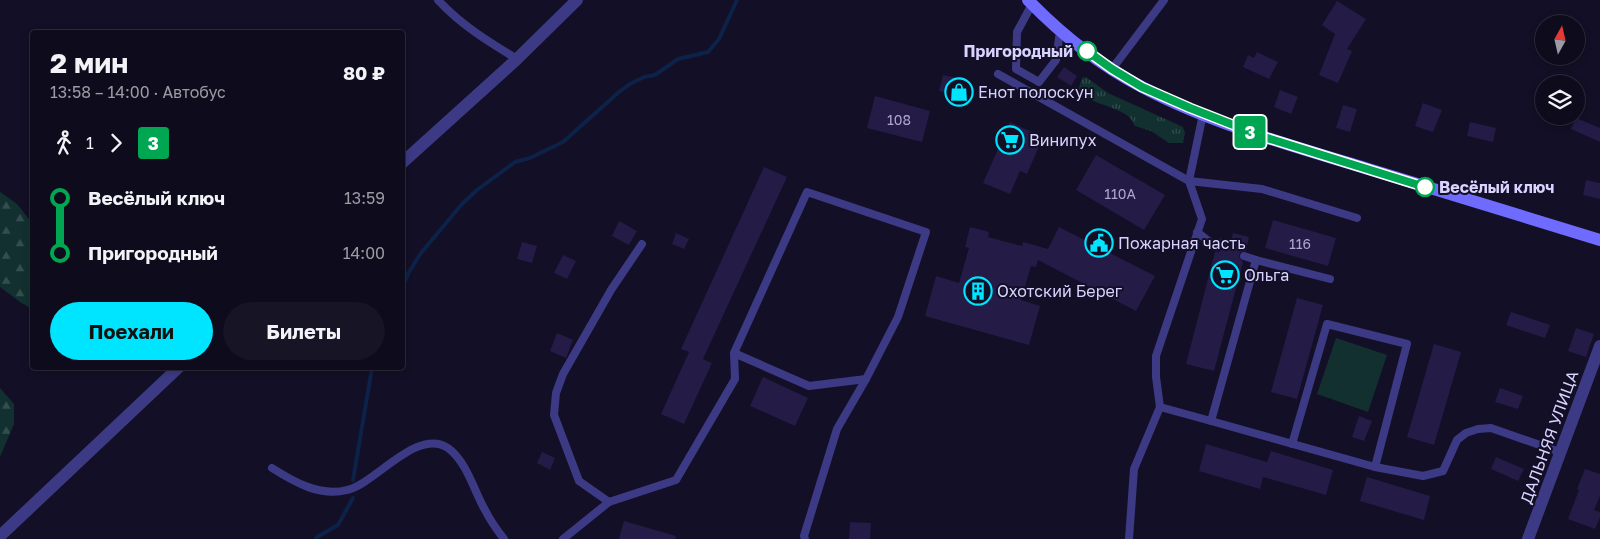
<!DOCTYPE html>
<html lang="ru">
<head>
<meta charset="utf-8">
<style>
  :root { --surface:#0e0b1c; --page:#171425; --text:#f1f3f6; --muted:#9b9ba3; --line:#2e2b3b; --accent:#00e5ff }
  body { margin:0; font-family:"Golos Text",sans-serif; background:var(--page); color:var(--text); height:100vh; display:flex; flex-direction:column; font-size:19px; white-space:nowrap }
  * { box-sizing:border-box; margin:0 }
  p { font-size:16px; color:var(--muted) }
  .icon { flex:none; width:28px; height:28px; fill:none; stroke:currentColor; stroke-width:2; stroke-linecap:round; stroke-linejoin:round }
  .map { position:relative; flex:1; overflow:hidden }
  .sheet { position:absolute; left:30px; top:30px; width:375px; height:340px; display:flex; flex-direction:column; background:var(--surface); border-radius:5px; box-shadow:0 2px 8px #0003,0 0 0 1px var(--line) }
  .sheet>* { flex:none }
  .badge { padding:0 10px; border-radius:4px; font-size:18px; line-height:32px }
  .needle { width:32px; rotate:8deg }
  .buttons { position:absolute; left:1535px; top:15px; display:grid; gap:10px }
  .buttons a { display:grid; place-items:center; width:50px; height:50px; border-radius:50%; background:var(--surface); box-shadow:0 2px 8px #0003,0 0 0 1px var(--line); font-size:25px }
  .map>.badge { position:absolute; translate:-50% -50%; box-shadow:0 0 0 2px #fff }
  .legs { display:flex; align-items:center; gap:8px; height:55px; padding:0 20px; font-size:16px }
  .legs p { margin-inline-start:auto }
  .headline { display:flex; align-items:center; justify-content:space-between; height:85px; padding:0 20px }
  h1 { font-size:28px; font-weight:700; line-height:38px }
  .cta { display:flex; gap:10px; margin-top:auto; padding:10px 20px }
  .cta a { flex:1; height:58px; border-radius:30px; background:var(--accent); color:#111; font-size:20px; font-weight:700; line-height:58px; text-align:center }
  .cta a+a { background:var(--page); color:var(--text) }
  ul { padding:0 20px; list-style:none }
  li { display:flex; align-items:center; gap:18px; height:55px; font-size:19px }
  li i { display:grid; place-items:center; width:8px; height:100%; margin:0 6px; background:currentColor }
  li i::after { content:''; width:12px; height:12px; margin:-6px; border:4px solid; border-radius:50%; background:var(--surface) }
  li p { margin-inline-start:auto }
  li:first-child i { background:linear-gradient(#0000 50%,currentColor 0) }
  li:last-child i { background:linear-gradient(currentColor 50%,#0000 0) }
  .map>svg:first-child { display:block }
  .grass { fill:url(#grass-tufts) }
  .forest { fill:url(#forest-firs) }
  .park { fill:#12302f }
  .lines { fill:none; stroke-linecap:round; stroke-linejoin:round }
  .stream { stroke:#0c2248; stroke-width:4 }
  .building { fill:#241b47 }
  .lane { stroke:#3d3a85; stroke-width:8 }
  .street { stroke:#3d3a85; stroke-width:12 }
  .secondary { stroke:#6f6bff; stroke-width:12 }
  .line-1-casing { stroke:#fff; stroke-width:11 }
  .line-1 { stroke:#00a651; stroke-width:8 }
  .stop-1-dot { fill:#fff; stroke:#00a651; stroke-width:2.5 }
  .labels { text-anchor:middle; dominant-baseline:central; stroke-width:4; stroke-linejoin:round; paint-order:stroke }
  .number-label { font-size:14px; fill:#aca6d1 }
  .stop-label { font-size:16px; font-weight:bold; fill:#d9d4ff; stroke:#130f26; text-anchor:end }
  .poi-label { font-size:16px; fill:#d9d4ff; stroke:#130f26; text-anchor:start }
  .street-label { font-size:16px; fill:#d9d4ff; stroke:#130f26 }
</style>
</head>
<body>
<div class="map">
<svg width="1600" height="539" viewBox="0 0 1600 539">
  <defs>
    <pattern id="grass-tufts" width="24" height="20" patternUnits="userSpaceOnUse" patternTransform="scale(1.25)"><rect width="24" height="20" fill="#12302f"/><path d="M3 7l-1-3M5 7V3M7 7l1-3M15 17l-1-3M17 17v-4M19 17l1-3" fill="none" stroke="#344d4e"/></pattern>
    <pattern id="forest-firs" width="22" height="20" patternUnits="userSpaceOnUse" patternTransform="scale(1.25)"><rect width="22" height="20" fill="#12302f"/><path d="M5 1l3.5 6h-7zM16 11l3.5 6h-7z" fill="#344d4e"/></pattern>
  </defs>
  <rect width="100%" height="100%" fill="#130f26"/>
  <!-- grass -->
  <path class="grass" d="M 1086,77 L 1108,93 L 1183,127 L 1185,133 L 1183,143 L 1169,143 L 1151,131 L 1135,126 C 1133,123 1131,118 1128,116 C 1117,107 1084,101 1078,91 L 1082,78 Z"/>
  <!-- forest -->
  <g class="forest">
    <polygon points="0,192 17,204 32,223 32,309 20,302 0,287"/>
    <polygon points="0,388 14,404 14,424 0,457"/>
  </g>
  <!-- park -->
  <polygon class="park" points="1336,338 1387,355 1368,412 1317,394"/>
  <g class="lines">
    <!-- stream -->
    <g class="stream">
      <polyline points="402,288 409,272 421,253 462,204 477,190 515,162 530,158 563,142 619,92 630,84 644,77 655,75 678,59 708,52 719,39 737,0"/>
      <polyline points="353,480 372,368"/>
      <polyline points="316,539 317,537 338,525 353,498"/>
    </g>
  </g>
  <!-- building -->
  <g class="building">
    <polygon points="1337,1 1366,19 1347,49 1352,51 1338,83 1319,75 1335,34 1322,25"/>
    <polygon points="1257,52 1278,62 1269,79 1243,67 1248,55 1254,58"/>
    <polygon points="1064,67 1077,76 1071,86 1057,77"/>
    <polygon points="943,75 966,80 962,97 939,91"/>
    <polygon points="1280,90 1298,97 1291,114 1274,107"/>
    <polygon points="875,96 930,111 922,142 867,128"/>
    <polygon points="1423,103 1442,110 1433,132 1415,126"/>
    <polygon points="1343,105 1357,109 1350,132 1336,128"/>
    <polygon points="1576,118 1600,128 1600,142 1571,129"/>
    <polygon points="1010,122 1043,137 1027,174 1020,171 1010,194 983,183"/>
    <polygon points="1470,122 1496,128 1493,142 1467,136"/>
    <polygon points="1096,155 1165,195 1144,230 1076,190"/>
    <polygon points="764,167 787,177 703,359 712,363 684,424 661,414 689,352 681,349"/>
    <polygon points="1586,180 1600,183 1600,199 1583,195"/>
    <polygon points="1273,220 1336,238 1328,266 1265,248"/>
    <polygon points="619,221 637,231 629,245 612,236"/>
    <polygon points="970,227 989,232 988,237 1022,246 1023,242 1048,249 1059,227 1155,276 1136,311 1038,260 1036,267 1031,266 1021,300 1040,306 1029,345 925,316 936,276 959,283 969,248 965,247"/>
    <polygon points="676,233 689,239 684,249 672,244"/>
    <polygon points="1233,233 1249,237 1246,251 1241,252 1239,255 1240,259 1243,262 1214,371 1186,364 1215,252 1219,252 1221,248 1221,244 1218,241 1219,238 1231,241"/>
    <polygon points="522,242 537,246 532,263 517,259"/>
    <polygon points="563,255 576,261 567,279 554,273"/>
    <polygon points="1297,298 1323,305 1297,399 1271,392"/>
    <polygon points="1511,312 1550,325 1545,338 1506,325"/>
    <polygon points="1576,328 1594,334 1586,357 1568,351"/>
    <polygon points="557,333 573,340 566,358 550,351"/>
    <polygon points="1434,344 1461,352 1434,445 1407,437"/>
    <polygon points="763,377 808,398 795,426 750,406"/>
    <polygon points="1500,388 1523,396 1518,409 1495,402"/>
    <polygon points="1359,416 1372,421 1364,441 1352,437"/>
    <polygon points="1206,444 1267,462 1271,451 1333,470 1326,495 1263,477 1260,489 1199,471"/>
    <polygon points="542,452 555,458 550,470 537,463"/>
    <polygon points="1496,457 1524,469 1518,481 1491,469"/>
    <polygon points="1585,469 1600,474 1600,496 1594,510 1600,512 1600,517 1595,529 1568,519 1579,490 1577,489"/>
    <polygon points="1367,477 1430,496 1424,520 1360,501"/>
    <polygon points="624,521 676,536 675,539 619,539"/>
    <polygon points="850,522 871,523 870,539 849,539"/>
  </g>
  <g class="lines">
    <!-- lane -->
    <g class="lane">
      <path d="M 438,0 C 461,25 489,42 517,59"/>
      <polyline points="1032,4 1017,32 1016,69 1039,82 1056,60 1060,31"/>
      <polyline points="1112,69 1164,0"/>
      <polyline points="998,74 1189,181 1262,189 1357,218"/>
      <polyline points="1197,232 1216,247"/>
      <polyline points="1256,260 1330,279"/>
      <polyline points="1160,407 1211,421 1256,260 1244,256"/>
      <polyline points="1211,421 1375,467 1423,476 1443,471 1457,440 1466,433 1478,429 1491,428 1560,452"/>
      <polyline points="1292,444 1327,324 1407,344 1375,467"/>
      <path d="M 272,468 C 294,482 320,497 347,490 C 375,484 417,427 448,448 C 467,462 474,491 485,510 C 490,520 497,530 504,539"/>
      <polyline points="609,502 579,481 554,415 556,393 563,374 611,290 642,244"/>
      <polyline points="563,539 609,502 676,480 735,379 734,353 807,192 926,232 898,317 866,379 809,386 734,353"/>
      <polyline points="805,539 804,536 837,429 866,379"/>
      <polyline points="1129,539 1134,469 1160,407 1156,377 1156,356 1202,219 1189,181 1203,114"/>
    </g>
    <!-- street -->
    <g class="street">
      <polyline points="402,163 517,59 577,0"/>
      <polyline points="0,536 178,368"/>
      <polyline points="1528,539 1600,346"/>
    </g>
    <!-- secondary -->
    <path class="secondary" d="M 1028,0 C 1061,34 1100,65 1142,87 C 1210,123 1292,146 1365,168 C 1444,192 1522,216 1600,240"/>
  </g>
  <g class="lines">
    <!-- line-1 casing -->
    <g class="line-1-casing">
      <polyline id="line-1" points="1087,51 1112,69 1142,87 1190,108 1264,137 1425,187"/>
    </g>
    <!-- line-1 -->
    <use href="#line-1" class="line-1"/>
  </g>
  <!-- icons -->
  <defs>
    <g id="shop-ring" transform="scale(1.4375)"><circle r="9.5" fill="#130f26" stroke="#00e5ff" stroke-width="1.5"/><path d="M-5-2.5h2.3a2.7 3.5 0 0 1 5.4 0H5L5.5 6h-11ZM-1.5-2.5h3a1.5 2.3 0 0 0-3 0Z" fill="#00e5ff"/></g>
    <g id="supermarket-ring" transform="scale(1.4375)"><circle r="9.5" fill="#130f26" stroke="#00e5ff" stroke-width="1.5"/><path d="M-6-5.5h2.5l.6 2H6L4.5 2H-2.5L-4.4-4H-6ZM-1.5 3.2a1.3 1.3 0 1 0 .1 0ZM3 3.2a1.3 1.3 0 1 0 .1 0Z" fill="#00e5ff"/></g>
    <g id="civic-ring" transform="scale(1.4375)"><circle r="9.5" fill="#130f26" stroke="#00e5ff" stroke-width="1.5"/><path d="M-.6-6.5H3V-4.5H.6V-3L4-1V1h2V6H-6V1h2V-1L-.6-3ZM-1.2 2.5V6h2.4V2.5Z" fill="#00e5ff"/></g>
    <g id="building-ring" transform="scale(1.4375)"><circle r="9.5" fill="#130f26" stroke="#00e5ff" stroke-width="1.5"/><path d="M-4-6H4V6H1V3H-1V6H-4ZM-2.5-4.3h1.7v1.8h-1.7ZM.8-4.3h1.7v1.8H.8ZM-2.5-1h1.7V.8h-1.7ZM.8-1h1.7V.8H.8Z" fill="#00e5ff"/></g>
  </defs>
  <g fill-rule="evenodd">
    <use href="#shop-ring" x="959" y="92"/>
    <use href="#supermarket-ring" x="1010" y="140"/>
    <use href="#civic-ring" x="1099" y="243"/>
    <use href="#supermarket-ring" x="1225" y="275"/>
    <use href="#building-ring" x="978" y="291"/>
  </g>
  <!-- markers -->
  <g class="stop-1-dot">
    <circle cx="1087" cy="51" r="9"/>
    <circle cx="1425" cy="187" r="9"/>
  </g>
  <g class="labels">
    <!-- number labels -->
    <g class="number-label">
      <text x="899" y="119">108</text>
      <text x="1120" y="193">110А</text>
      <text x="1300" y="243">116</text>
    </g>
    <!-- stop labels -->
    <g class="stop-label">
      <text x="1073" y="51">Пригородный</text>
      <text x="1439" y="187" text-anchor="start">Весёлый ключ</text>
    </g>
    <!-- poi labels -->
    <g class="poi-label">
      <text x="978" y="92">Енот полоскун</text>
      <text x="1029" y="140">Винипух</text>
      <text x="1118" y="243">Пожарная часть</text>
      <text x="1244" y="275">Ольга</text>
      <text x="997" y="291">Охотский Берег</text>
    </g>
    <!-- street labels -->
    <g class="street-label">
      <text transform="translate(1549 437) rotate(-70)">ДАЛЬНЯЯ УЛИЦА</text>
    </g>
  </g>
</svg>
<div class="buttons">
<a><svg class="needle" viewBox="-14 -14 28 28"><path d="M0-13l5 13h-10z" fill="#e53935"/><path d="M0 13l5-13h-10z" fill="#9b9ba3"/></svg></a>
<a><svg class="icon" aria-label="layers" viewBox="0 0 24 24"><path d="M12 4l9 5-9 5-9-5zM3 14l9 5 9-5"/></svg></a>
</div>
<b class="badge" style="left:1250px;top:132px;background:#00a651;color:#fff">3</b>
<section class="sheet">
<div class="headline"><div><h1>2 мин</h1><p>13:58 – 14:00 · Автобус</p></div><b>80 ₽</b></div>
<div class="legs"><svg class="icon" aria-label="walk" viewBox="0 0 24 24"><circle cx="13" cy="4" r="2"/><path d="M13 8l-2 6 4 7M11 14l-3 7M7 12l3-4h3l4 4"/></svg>1<svg class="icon" aria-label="forward" viewBox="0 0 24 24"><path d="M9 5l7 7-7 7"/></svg><b class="badge" style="background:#00a651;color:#fff">3</b></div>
<ul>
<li><i style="color:#00a651"></i><b>Весёлый ключ</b><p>13:59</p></li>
<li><i style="color:#00a651"></i><b>Пригородный</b><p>14:00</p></li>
</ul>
<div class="cta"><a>Поехали</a><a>Билеты</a></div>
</section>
</div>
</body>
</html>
